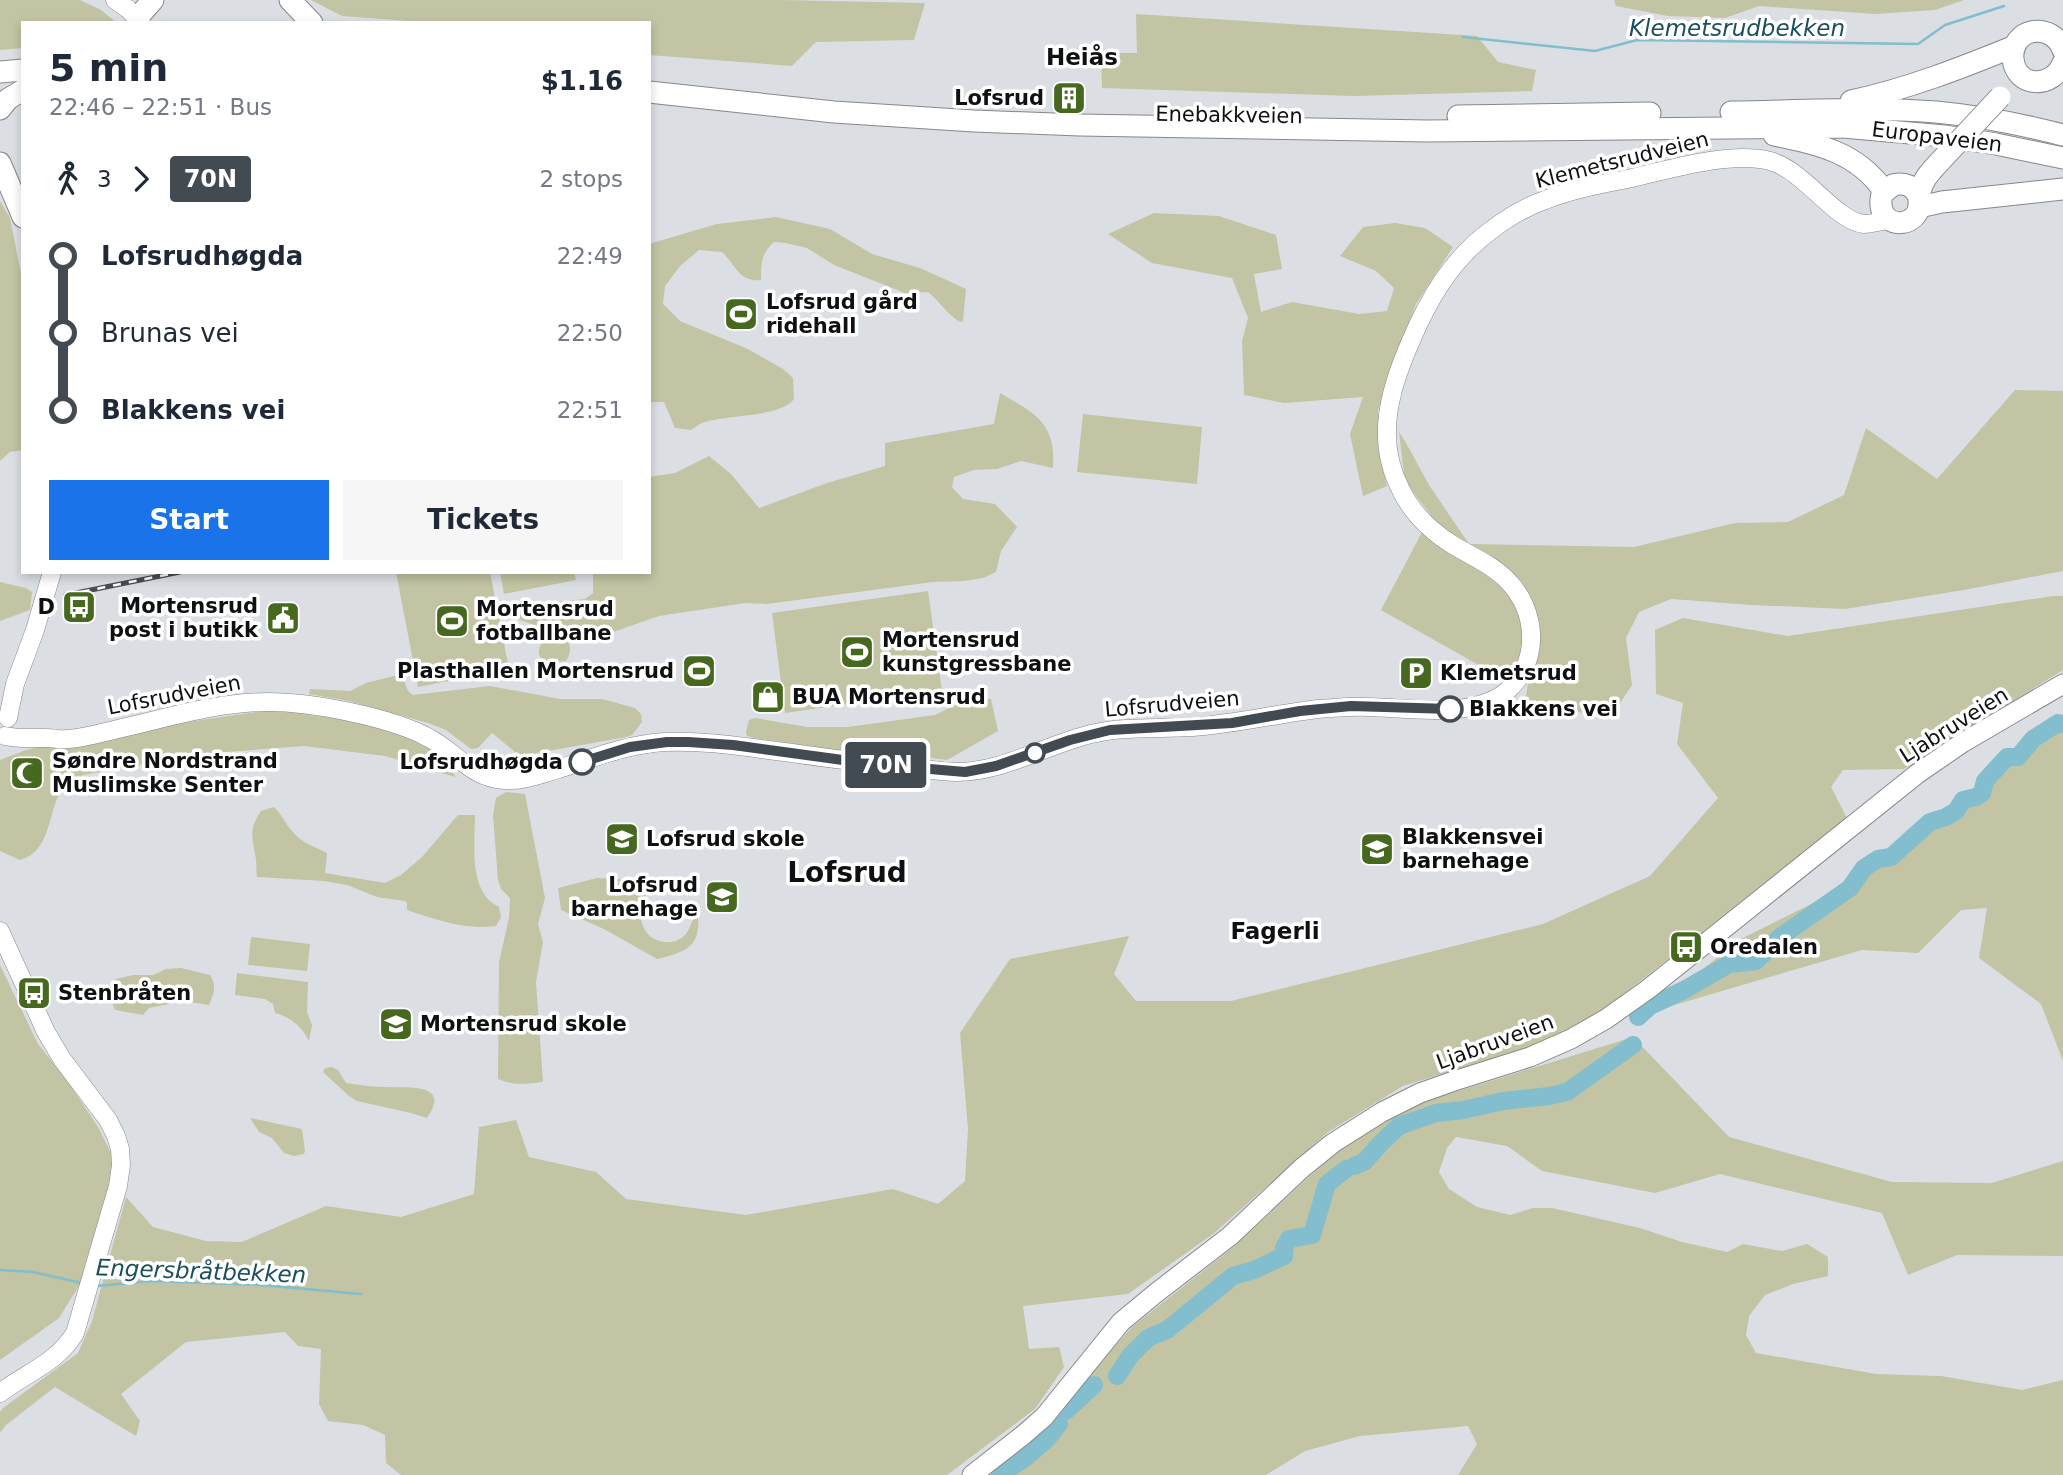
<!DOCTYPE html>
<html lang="en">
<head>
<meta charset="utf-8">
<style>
  :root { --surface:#fff; --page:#f6f6f7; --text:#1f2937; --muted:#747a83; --accent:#1a73e8 }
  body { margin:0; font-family:"DejaVu Sans",sans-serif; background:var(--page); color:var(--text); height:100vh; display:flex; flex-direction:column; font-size:26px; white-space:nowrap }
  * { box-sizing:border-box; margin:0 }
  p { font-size:23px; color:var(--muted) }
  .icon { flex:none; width:38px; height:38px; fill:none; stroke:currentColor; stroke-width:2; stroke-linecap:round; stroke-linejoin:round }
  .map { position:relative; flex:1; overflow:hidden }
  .details { position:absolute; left:21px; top:21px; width:630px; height:553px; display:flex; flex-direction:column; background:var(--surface); border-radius:0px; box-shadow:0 4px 10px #0003 }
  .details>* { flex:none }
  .badge { padding:0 14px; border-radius:5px; font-size:24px; line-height:46px }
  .map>.badge { position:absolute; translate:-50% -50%; box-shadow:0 0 0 4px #fff }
  .legs { display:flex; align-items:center; gap:10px; height:77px; padding:0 28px; font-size:23px }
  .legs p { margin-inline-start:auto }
  .head { display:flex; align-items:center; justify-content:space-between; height:119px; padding:0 28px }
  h1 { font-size:38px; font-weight:700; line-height:52px }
  .primary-button { display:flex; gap:14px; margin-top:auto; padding:14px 28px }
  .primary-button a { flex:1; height:80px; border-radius:0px; background:var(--accent); color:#fff; font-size:28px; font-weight:700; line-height:80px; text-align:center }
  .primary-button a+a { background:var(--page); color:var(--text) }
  ul { padding:0 28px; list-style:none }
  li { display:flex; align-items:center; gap:24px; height:77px; font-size:26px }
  li i { display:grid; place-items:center; width:10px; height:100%; margin:0 9px; background:currentColor }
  li i::after { content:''; width:18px; height:18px; margin:-9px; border:5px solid; border-radius:50%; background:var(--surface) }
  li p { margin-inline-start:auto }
  li:first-child i { background:linear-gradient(#0000 50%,currentColor 0) }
  li:last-child i { background:linear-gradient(currentColor 50%,#0000 0) }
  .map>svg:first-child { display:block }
  .green { fill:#c2c4a3 }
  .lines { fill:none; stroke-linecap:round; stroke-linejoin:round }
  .stream { stroke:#82becd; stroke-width:2.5 }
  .river { stroke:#82becd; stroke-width:18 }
  .secondary-casing { stroke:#84878c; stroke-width:19 }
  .primary-casing { stroke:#84878c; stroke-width:21 }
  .highway-casing { stroke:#84878c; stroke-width:23 }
  .secondary { stroke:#fff; stroke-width:18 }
  .primary { stroke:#fff; stroke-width:19 }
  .highway { stroke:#fff; stroke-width:21 }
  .rail-casing { stroke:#4a4c4f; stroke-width:5 }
  .rail { stroke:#fff; stroke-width:2.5; stroke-dasharray:8; stroke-linecap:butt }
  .highway-bridge-casing { stroke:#84878c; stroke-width:23; stroke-linecap:butt }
  .highway-bridge { stroke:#fff; stroke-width:21 }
  .line-1-casing { stroke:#fff; stroke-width:16 }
  .line-1 { stroke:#424a52; stroke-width:10 }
  .stop-1-dot { fill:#fff; stroke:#424a52; stroke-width:3.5 }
  .labels { text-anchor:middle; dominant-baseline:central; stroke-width:7; stroke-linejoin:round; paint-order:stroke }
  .poi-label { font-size:21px; font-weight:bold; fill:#0f1012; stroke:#fff; text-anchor:start }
  .street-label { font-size:21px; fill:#0f1012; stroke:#fff }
  .stop-label { font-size:21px; font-weight:bold; fill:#0f1012; stroke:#fff; text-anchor:start }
  .water-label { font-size:23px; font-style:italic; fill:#1b4f5b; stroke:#fff }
  .neighbourhood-label { font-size:23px; font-weight:bold; fill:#0f1012; stroke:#fff }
  .district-label { font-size:28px; font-weight:bold; fill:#0f1012; stroke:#fff }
</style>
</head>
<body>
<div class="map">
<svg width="2063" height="1475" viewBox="0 0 2063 1475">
  <rect width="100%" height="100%" fill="#dbdfe4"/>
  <!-- green -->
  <g class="green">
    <polygon points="0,0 80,0 101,10 117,23 23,23 23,48 0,50"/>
    <polygon points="311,0 781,0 925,3 914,40 816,42 792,66 649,55 649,23 437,23 342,16"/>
    <polygon points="1614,0 1964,0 1935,10 1875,14 1759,6 1725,18 1668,16 1616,6"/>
    <polygon points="1136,14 1477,36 1498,62 1536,70 1532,91 1354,96 1102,88 1101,53 1137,53"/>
    <polygon points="0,201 10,218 23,284 23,450 10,452 0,461"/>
    <polygon points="1154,213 1219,216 1276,235 1282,269 1254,274 1261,312 1292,302 1359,314 1387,311 1394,288 1376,271 1340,256 1363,227 1395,223 1425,228 1453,247 1416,304 1378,410 1378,447 1387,486 1363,496 1350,434 1363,397 1284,403 1244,395 1242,341 1248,318 1232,278 1152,263 1108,234"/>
    <path d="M 776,217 L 830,229 L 872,254 L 920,268 L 966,289 L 963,321 L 960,322 C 947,314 940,302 928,292 L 905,293 L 834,265 L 807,248 L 786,243 L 774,242 C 761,254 761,263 761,280 C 738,282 737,266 722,252 L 699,250 L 680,266 L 665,286 L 663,304 L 680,321 L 748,349 L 783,369 L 793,378 L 794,399 C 781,417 728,415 705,422 C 700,423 696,427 691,430 L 675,428 L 664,402 L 649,402 L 649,244 L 717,224 Z"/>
    <polygon points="2015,390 2063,391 2063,571 1964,590 1845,609 1752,605 1671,599 1639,612 1626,638 1632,685 1611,717 1525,704 1529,675 1491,672 1381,610 1431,515 1405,482 1399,432 1405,441 1429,485 1469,544 1634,547 1735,523 1788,522 1844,495 1866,428 1937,479"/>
    <path d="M 1000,393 C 1036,414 1056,423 1053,468 L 1021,461 L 997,469 L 974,470 L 954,477 L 952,487 L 963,499 L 995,504 L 1017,527 L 1001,551 L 996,572 L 983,578 L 964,581 L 933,582 L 767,604 L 745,603 L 659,616 L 613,632 L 560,632 L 543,628 L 508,616 L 505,607 L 585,599 L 593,593 L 593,572 L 649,572 L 649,477 L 675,473 L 709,456 L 731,474 L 759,508 L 827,483 L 885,466 L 885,443 L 994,424 Z"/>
    <polygon points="1083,414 1202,427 1197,484 1077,472"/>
    <polygon points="396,572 490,572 509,669 418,687"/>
    <polygon points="500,572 574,572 576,580 504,594"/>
    <polygon points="0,582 26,588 32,592 30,610 0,621"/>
    <polygon points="928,591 942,691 785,713 772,613"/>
    <polygon points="2053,596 2063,596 2063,670 1904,769 1843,770 1831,787 1847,818 1601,1012 1541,1043 1403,1086 1328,1132 1213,1234 1128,1294 1023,1306 1029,1349 1059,1347 1064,1367 1035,1409 947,1475 401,1475 386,1463 385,1435 363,1425 328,1421 319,1404 321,1349 298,1346 285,1332 186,1342 121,1394 140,1421 136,1436 55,1387 6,1425 0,1433 0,1412 3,1408 78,1353 92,1321 126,1197 153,1227 206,1241 242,1242 326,1206 401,1217 474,1194 479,1127 516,1120 529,1157 596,1172 626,1199 746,1215 893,1189 938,1204 965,1181 968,1129 960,1033 1010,959 1129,936 1114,974 1136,1001 1231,1001 1543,924 1650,876 1718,798 1677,744 1683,703 1656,694 1655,630 1683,618 1788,636"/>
    <path d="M 565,639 C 572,645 571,653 566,661 L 545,663 C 538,657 537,651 542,642 Z"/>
    <polygon points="398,675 402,676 408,691 413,695 490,686 560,699 602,699 635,708 641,714 642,722 632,735 626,737 520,756 492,733 478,748 471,749 446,730 428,723 349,701 309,694 310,689 350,691 366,683"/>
    <polygon points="967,699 991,699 998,731 947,760 892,753 871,755 753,738 747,736 746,732 749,720 755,718 807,727 848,727 935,715"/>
    <path d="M 269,710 C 285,711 302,711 318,714 C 351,718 448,739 455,777 L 385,756 L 304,746 L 200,754 L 83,775 C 76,778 69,781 64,786 C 47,808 53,851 20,860 L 0,851 L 0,760 L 26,750 L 39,747 L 62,747 L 160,726 Z"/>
    <polygon points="2063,723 2063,1061 2041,1004 1979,958 1987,908 1961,910 1918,953 1862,950 1647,1013 1741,939 1839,890"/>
    <path d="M 506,792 L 525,794 L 545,898 L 538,924 L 543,942 L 536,982 L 543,1082 C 525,1084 515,1086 498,1079 L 499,962 L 509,918 L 510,898 L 501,889 L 498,880 L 493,815 L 496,798 Z"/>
    <path d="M 274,807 C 282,815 285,823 292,831 C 300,842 315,847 327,853 L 325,873 L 385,883 L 401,875 L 422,857 L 458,815 L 475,815 C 475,840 470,875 486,897 C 489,901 494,904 499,907 L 501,917 L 496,926 C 464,930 437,920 407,910 L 407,903 L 405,901 L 377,897 L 347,885 L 324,881 L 257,877 C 256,869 257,861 255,854 C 252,834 249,829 261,811 Z"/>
    <path d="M 597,878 L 636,880 L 647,890 C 644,901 639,912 642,923 C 646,941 669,948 683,937 C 690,931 692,920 696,912 L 698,914 C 701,947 686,952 657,959 L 604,929 L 561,910 L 558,888 Z"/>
    <polygon points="251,937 310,944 307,971 248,965"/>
    <polygon points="0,965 38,1044 66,1079 98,1127 113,1157 111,1183 82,1281 59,1318 0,1360"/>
    <path d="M 181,968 L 210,975 C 217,986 214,993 209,1005 L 183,1001 L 149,1008 L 143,1015 L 115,1010 L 107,989 L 116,979 L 133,975 L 153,975 L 166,969 Z"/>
    <path d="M 237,973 L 308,982 L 307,1012 L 312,1025 L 309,1041 C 301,1026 292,1018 275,1013 L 273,1004 L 265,999 L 235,995 Z"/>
    <polygon points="1633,1037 1729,1137 1892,1182 1992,1183 2063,1161 2063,1256 1957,1255 1908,1275 1882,1213 1720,1174 1655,1193 1542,1171 1507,1146 1456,1137 1447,1148 1439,1172 1449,1189 1477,1207 1510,1215 1533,1208 1552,1208 1640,1228 1682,1242 1727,1252 1743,1244 1782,1251 1807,1244 1828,1257 1828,1276 1793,1284 1765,1295 1749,1316 1746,1335 1756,1353 1876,1374 1941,1376 2022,1390 2063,1380 2063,1475 1458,1475 1477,1444 1468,1426 1360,1436 1305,1451 1266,1475 983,1475 1084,1380 1133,1326 1236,1245 1329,1158 1375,1124 1429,1100"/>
    <path d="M 332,1067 L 338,1070 L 346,1083 C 359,1085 373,1087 386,1087 C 407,1088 452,1082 427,1118 L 411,1113 L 357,1101 L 349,1096 L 323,1072 L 325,1068 Z"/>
    <polygon points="250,1118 302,1129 305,1151 304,1154 294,1156 284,1153 272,1138 259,1132"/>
  </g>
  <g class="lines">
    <!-- stream -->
    <g class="stream">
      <polyline points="1463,37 1595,51 1637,40 1918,44 1945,25 2004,6"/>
      <polyline points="0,1270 33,1272 82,1283"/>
      <polyline points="96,1286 154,1281 261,1285 361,1294"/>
    </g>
    <!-- river -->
    <g class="river">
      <polyline points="1638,1017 1650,1006 1684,990 1729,964 1756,961 1780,937 1850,888 1864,868 1878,859 1891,857 1930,822 1946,817 1956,811 1963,800 1976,797 1982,793 1985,781 2007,757 2018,757 2033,739 2058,723 2063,724"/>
      <polyline points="1354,1166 1364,1162 1381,1143 1399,1126 1436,1113 1463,1110 1503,1101 1549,1096 1567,1092 1633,1045"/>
      <polyline points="1117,1376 1130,1356 1148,1338 1167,1330 1233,1276 1254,1270 1284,1256 1284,1248 1289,1239 1312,1235 1327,1184 1346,1169"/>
      <polyline points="1066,1411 1094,1385"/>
      <polyline points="1000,1475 1025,1458 1047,1439 1059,1424"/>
    </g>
    <!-- secondary casing -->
    <g class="secondary-casing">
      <g id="secondary">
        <polyline points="115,0 128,9 141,23"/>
        <polyline points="8,718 15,684 35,630 52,572"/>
        <path d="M 5,736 C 19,739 29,738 43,738 C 62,738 49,740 68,739 C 85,738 101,733 118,729 C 167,718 217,702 268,702 C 311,702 391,717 429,738 C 456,752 472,779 505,780 C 522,781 538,775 555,770 C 591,759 626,744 665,742 C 708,740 750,748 792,753 C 830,759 868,763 906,767 C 922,768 940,772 956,772 C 1003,772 1046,745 1091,734 C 1124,726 1158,729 1192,727 C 1235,724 1276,714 1318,709 C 1335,708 1352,706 1369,707 C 1409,708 1472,719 1506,692 C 1541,662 1538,610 1506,579 C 1491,564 1471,556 1453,545 C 1432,532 1412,513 1401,490 C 1375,441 1389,391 1410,343 C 1428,300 1451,260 1490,231 C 1507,218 1525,207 1545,200 C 1573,189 1603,184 1632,178 C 1670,169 1732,151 1770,161 C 1804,170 1835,221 1864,224 C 1870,224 1883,221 1889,219"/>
        <path d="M 0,931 L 46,1032 L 62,1059 L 108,1120 L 116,1136 L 120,1149 L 121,1165 L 118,1186 L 75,1333 C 57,1363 26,1373 0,1393"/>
      </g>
    </g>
    <!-- primary casing -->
    <g class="primary-casing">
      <polyline id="primary" points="972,1475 1022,1436 1044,1417 1121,1322 1156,1293 1230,1236 1302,1168 1333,1143 1382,1112 1420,1093 1454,1081 1530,1057 1571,1039 1606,1019 1647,990 1917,774 1962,743 2063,684"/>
    </g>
    <!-- highway casing -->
    <g class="highway-casing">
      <g id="highway">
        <polyline points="290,0 312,23"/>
        <polyline points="137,18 153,0"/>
        <path d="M 2063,50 C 2052,20 2010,28 2013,59 C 2016,88 2053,89 2063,63"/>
        <polyline points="0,72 23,70"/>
        <polyline points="649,92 834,112 974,121 1080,125 1428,131 1843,127 1944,136 1996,144 2063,158"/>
        <path d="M 1851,101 C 1907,89 1961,68 2015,46"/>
        <polyline points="0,109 8,99 23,90"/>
        <path d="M 1731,112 C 1799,111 1868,107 1936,112 C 1979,116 2021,124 2063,135"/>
        <polyline points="1458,116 1650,113"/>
        <path d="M 1774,135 C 1818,144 1857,152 1884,191"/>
        <polyline points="0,163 23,217"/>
        <path d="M 1919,197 C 1914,186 1905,182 1893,185 L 1882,194 C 1880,202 1880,209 1885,216 C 1894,227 1912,224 1918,211 C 1920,205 1919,206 1919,200 C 1919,189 1925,178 1932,170"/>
        <polyline points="1919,207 1942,202 2063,189"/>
      </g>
    </g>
    <!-- secondary -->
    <use href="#secondary" class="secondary"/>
    <!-- primary -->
    <use href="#primary" class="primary"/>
    <!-- highway -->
    <use href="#highway" class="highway"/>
    <!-- rail casing -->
    <g class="rail-casing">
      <polyline id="rail" points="66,595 180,572"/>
    </g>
    <!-- rail -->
    <use href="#rail" class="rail"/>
    <!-- highway-bridge casing -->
    <g class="highway-bridge-casing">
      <polyline id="highway-bridge" points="1932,170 2000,97"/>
    </g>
    <!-- highway-bridge -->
    <use href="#highway-bridge" class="highway-bridge"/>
  </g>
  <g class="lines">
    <!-- line-1 casing -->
    <g class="line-1-casing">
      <polyline id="line-1" points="582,762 630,747 667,742 688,742 733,745 872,764 965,772 996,766 1070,740 1110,730 1232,723 1300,711 1351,706 1450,709"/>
    </g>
    <!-- line-1 -->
    <use href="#line-1" class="line-1"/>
  </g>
  <!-- icons -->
  <defs>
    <g id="building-square" transform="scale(1.75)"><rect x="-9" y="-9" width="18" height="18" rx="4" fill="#46681f" stroke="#fff"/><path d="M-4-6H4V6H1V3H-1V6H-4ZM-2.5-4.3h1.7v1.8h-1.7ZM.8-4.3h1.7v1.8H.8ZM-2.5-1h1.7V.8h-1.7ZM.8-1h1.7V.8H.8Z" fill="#fff"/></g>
    <g id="stadium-square" transform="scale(1.75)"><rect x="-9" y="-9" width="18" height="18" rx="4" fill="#46681f" stroke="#fff"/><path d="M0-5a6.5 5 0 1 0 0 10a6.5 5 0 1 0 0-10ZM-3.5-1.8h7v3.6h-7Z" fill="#fff"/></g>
    <g id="bus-square" transform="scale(1.75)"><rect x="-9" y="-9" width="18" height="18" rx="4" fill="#46681f" stroke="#fff"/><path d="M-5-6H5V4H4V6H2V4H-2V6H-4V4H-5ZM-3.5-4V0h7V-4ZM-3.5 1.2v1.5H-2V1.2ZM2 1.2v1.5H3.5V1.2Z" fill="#fff"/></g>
    <g id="civic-square" transform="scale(1.75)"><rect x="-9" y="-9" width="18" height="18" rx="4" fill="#46681f" stroke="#fff"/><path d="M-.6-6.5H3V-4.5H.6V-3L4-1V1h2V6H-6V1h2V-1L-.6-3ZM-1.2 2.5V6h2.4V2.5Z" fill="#fff"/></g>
    <g id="parking-square" transform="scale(1.75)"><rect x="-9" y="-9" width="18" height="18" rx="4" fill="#46681f" stroke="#fff"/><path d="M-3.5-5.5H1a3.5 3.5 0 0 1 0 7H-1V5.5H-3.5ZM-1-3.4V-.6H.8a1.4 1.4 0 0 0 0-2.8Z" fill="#fff"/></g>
    <g id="shop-square" transform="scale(1.75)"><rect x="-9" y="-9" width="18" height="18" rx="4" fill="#46681f" stroke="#fff"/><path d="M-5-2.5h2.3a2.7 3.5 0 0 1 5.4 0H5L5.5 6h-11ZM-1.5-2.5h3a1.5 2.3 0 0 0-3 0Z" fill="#fff"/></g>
    <g id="mosque-square" transform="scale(1.75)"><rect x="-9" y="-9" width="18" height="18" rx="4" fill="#46681f" stroke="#fff"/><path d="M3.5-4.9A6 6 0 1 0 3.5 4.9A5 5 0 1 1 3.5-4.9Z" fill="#fff"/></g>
    <g id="school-square" transform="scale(1.75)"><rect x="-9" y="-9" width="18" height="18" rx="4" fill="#46681f" stroke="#fff"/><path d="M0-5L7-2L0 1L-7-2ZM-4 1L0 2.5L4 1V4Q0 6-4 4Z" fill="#fff"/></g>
  </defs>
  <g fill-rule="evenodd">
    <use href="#building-square" x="1069" y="98"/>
    <use href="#stadium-square" x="741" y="314"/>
    <use href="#bus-square" x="79" y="607"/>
    <use href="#civic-square" x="283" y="618"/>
    <use href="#stadium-square" x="452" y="621"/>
    <use href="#stadium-square" x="857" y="652"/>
    <use href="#stadium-square" x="699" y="671"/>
    <use href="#parking-square" x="1416" y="673"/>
    <use href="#shop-square" x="768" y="697"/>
    <use href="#mosque-square" x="27" y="773"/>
    <use href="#school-square" x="622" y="839"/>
    <use href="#school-square" x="1377" y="849"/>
    <use href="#school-square" x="722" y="897"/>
    <use href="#bus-square" x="1686" y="947"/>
    <use href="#bus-square" x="34" y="993"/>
    <use href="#school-square" x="396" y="1024"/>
  </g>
  <!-- markers -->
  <g class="stop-1-dot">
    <circle cx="1450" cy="709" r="12"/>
    <circle cx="1035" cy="753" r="9"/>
    <circle cx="582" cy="762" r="12"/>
  </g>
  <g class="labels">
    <!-- poi labels -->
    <g class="poi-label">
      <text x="1044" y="98" text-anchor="end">Lofsrud</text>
      <text x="766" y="302">Lofsrud gård<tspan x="766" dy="24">ridehall</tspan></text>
      <text x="258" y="606" text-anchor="end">Mortensrud<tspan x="258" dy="24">post i butikk</tspan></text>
      <text x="55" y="607" text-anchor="end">D</text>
      <text x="476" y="609">Mortensrud<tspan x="476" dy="24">fotballbane</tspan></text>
      <text x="882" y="640">Mortensrud<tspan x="882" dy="24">kunstgressbane</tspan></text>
      <text x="674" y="671" text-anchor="end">Plasthallen Mortensrud</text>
      <text x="1440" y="673">Klemetsrud</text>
      <text x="792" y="697">BUA Mortensrud</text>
      <text x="52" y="761">Søndre Nordstrand<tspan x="52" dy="24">Muslimske Senter</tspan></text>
      <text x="1402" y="837">Blakkensvei<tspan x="1402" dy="24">barnehage</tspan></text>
      <text x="646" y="839">Lofsrud skole</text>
      <text x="698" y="885" text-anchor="end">Lofsrud<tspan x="698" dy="24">barnehage</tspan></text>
      <text x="1710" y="947">Oredalen</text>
      <text x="58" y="993">Stenbråten</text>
      <text x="420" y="1024">Mortensrud skole</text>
    </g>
    <!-- street labels -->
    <g class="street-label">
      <text transform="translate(1229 115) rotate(1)">Enebakkveien</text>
      <text transform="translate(1937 137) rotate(7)">Europaveien</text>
      <text transform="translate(1622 160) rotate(-14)">Klemetsrudveien</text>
      <text transform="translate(174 695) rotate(-11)">Lofsrudveien</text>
      <text transform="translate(1172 704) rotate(-5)">Lofsrudveien</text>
      <text transform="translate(1954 725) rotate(-32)">Ljabruveien</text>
      <text transform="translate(1495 1042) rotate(-20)">Ljabruveien</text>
    </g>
    <!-- stop labels -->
    <g class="stop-label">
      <text x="1469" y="709">Blakkens vei</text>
      <text x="563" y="762" text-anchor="end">Lofsrudhøgda</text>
    </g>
    <!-- water labels -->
    <g class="water-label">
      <text x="1737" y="28">Klemetsrudbekken</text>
      <text transform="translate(201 1271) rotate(2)">Engersbråtbekken</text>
    </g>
    <!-- neighbourhood labels -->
    <g class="neighbourhood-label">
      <text x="1082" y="57">Heiås</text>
      <text x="1275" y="931">Fagerli</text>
    </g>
    <!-- district labels -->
    <g class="district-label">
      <text x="847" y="872">Lofsrud</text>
    </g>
  </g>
</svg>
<b class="badge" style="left:886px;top:765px;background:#424a52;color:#fff">70N</b>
<section class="details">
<div class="head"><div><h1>5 min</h1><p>22:46 – 22:51 · Bus</p></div><b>$1.16</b></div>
<div class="legs"><svg class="icon" aria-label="walk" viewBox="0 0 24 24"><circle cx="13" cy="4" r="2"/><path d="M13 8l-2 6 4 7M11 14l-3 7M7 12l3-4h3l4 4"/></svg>3<svg class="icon" aria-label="forward" viewBox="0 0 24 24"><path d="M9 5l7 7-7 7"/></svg><b class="badge" style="background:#424a52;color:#fff">70N</b><p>2 stops</p></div>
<ul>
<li><i style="color:#424a52"></i><b>Lofsrudhøgda</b><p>22:49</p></li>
<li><i style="color:#424a52"></i><span>Brunas vei</span><p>22:50</p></li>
<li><i style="color:#424a52"></i><b>Blakkens vei</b><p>22:51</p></li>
</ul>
<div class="primary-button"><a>Start</a><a>Tickets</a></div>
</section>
</div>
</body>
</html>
